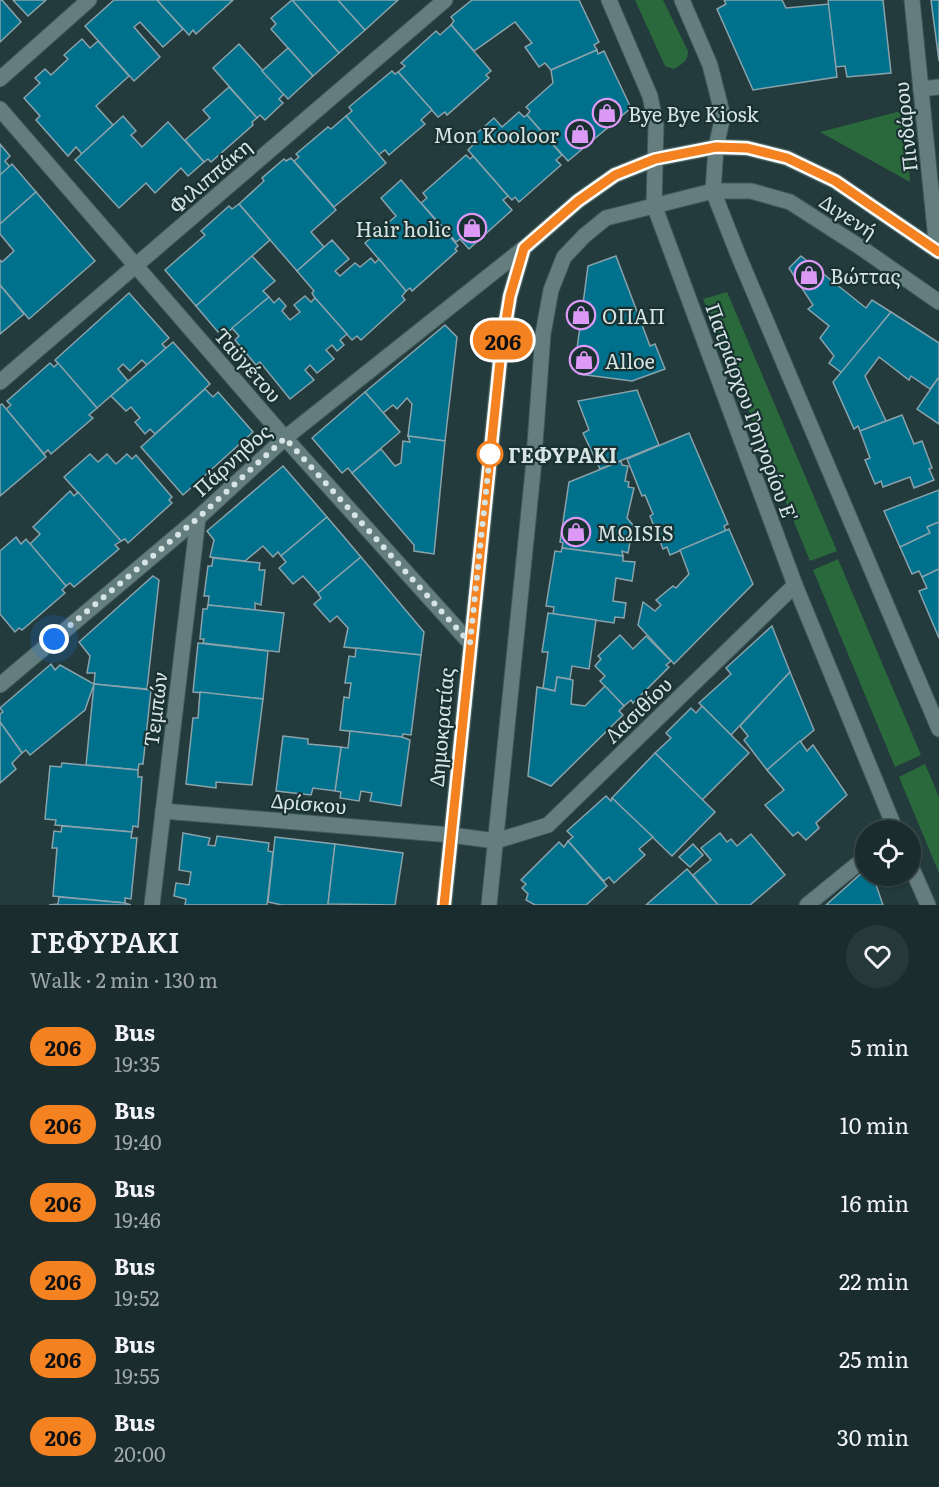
<!DOCTYPE html>
<html lang="en">
<head>
<meta charset="utf-8">
<style>
  :root { --surface:#1a2c2d; --page:#273839; --text:#f1f3f6; --muted:#9fa7aa; --line:#384849 }
  body { margin:0; font-family:Literata,serif; background:var(--page); color:var(--text); height:100vh; display:flex; flex-direction:column; font-size:22px; white-space:nowrap }
  * { box-sizing:border-box; margin:0 }
  p { font-size:20px; color:var(--muted) }
  .icon { flex:none; width:33px; height:33px; fill:none; stroke:currentColor; stroke-width:2; stroke-linecap:round; stroke-linejoin:round }
  .map { position:relative; height:905px; overflow:hidden }
  .panel { display:flex; flex-direction:column; background:var(--surface); flex:1 }
  .panel>* { flex:none }
  .badge { padding:0 12px; border-radius:20px; font-size:21px; line-height:39px }
  .buttons { position:absolute; left:855px; top:820px; display:grid; gap:12px }
  .buttons a { display:grid; place-items:center; width:66px; height:66px; border-radius:50%; background:var(--surface); box-shadow:0 2px 4px #0004,0 0 0 2px var(--line); font-size:30px }
  .you { position:absolute; width:30px; height:30px; margin:-15px; border:4px solid #fff; border-radius:50%; background:#1a73e8; box-shadow:0 0 0 9px #1a73e833 }
  .map>.badge { position:absolute; translate:-50% -50%; box-shadow:0 0 0 3px #fff }
  .round { display:grid; place-items:center; flex:none; width:63px; height:63px; border-radius:32px; background:var(--page) }
  .overview { display:flex; align-items:center; justify-content:space-between; height:102px; padding:0 30px }
  h1 { font-size:28px; font-weight:600; line-height:45px }
  ul { padding:0; list-style:none }
  li { display:flex; align-items:center; gap:18px; height:78px; padding:0 30px }
  li div { flex:1 }
  li b { display:block; font-size:22px }
  li em { font-style:normal }
  li .badge { min-width:66px; font-weight:700; text-align:center }
  .map>svg:first-child { display:block }
  .green { fill:#2a693b }
  .building { fill:#00718c; stroke:#8aa2ab; stroke-width:1.5 }
  .lines { fill:none; stroke-linecap:round; stroke-linejoin:round }
  .minor-casing { stroke:#425859; stroke-width:17 }
  .minor { stroke:#647e7f; stroke-width:15 }
  .line-casing { stroke:#fff; stroke-width:14 }
  .line { stroke:#f58220; stroke-width:9 }
  .walk { stroke:#d6e4e4; stroke-width:6; stroke-dasharray:0 10.8 }
  .stop-dot { fill:#fff; stroke:#f58220; stroke-width:3 }
  .labels { text-anchor:middle; dominant-baseline:central; stroke-width:4.5; stroke-linejoin:round; paint-order:stroke }
  .poi-label { font-size:20px; fill:#d6e4e4; stroke:#193131; text-anchor:start }
  .street-label { font-size:20px; fill:#d6e4e4; stroke:#193131 }
  .stop-label { font-size:20px; font-weight:bold; fill:#d6e4e4; stroke:#193131; text-anchor:start }
</style>
</head>
<body>
<div class="map">
<svg width="939" height="905" viewBox="0 0 939 905">
  <rect width="100%" height="100%" fill="#233b3c"/>
  <!-- green -->
  <g class="green">
    <path d="M 635,0 L 663,0 L 688,51 C 688,61 682,64 674,69 L 665,66 Z"/>
    <polygon points="905,110 910,182 820,132"/>
    <polygon points="727,292 837,551 810,561 703,299"/>
    <polygon points="838,559 921,755 895,767 813,570"/>
    <polygon points="925,764 939,797 939,873 899,777"/>
  </g>
  <!-- building -->
  <g class="building">
    <polygon points="0,0 2,0 21,22 0,42"/>
    <polygon points="13,0 46,0 28,16"/>
    <polygon points="114,0 157,0 183,29 163,47 140,22 134,27 160,57 134,81 85,26"/>
    <polygon points="157,0 233,0 196,34 193,30 189,35"/>
    <polygon points="292,0 338,0 365,30 339,53"/>
    <polygon points="292,0 339,53 313,76 271,29 276,24 271,18"/>
    <polygon points="338,0 398,0 365,30"/>
    <polygon points="472,0 579,0 599,42 594,45 597,50 551,70 545,63 539,67 525,47 532,43 515,22 474,51 451,25 454,21 451,17"/>
    <polygon points="724,0 782,0 786,8 829,4 837,77 753,90 717,9 726,4"/>
    <polygon points="828,0 883,0 891,73 847,77 845,66 836,67"/>
    <polygon points="931,0 939,0 939,61"/>
    <polygon points="451,25 491,71 486,75 489,78 447,115 445,112 438,117 398,72 405,66 401,63 436,31 440,35"/>
    <polygon points="82,39 90,48 98,41 129,76 96,106 113,125 82,154 76,147 68,156 36,120 40,116 24,98 40,83 35,78 45,69 51,75 68,59 64,55"/>
    <polygon points="239,44 284,94 279,99 283,103 265,120 260,115 257,118 213,68"/>
    <polygon points="288,48 313,76 288,99 262,71"/>
    <polygon points="597,50 598,54 604,51 631,108 568,161 527,115 530,111 526,107 553,83 551,70"/>
    <polygon points="392,71 395,74 398,72 432,110 421,120 425,124 389,155 385,150 378,155 346,116 352,111 349,107"/>
    <polygon points="229,87 257,118 252,122 253,125 211,162 208,159 204,162 185,140 210,118 203,110"/>
    <polygon points="519,112 524,117 527,115 562,155 556,160 561,165 519,202 515,197 512,200 508,196 468,150 473,145 469,140 494,118 502,127"/>
    <polygon points="123,116 136,131 131,135 142,147 168,122 204,162 188,176 181,168 155,193 146,183 119,208 75,160"/>
    <polygon points="346,116 386,163 334,207 294,161 299,157 296,154 328,127 331,129"/>
    <polygon points="0,144 10,156 5,161 10,167 0,175"/>
    <polygon points="466,155 470,159 473,156 508,196 503,200 512,210 469,249 460,239 456,242 421,203 427,198 423,193"/>
    <polygon points="291,158 336,210 311,232 324,247 297,271 239,204 264,181 262,178 284,159 286,161"/>
    <polygon points="12,164 36,192 0,224 0,175"/>
    <polygon points="401,180 458,246 455,249 457,251 412,291 410,288 406,291 365,243 396,216 381,198"/>
    <polygon points="36,192 95,261 29,319 0,285 0,260 2,262 14,251 0,234 0,224"/>
    <polygon points="239,204 270,240 196,306 165,270 205,235 201,231 229,206 232,209"/>
    <polygon points="332,240 349,259 335,271 340,276 355,263 360,267 371,258 375,263 379,259 406,291 402,296 405,300 361,340 357,336 352,340 315,298 312,293 314,291 297,271"/>
    <polygon points="252,256 275,281 263,291 269,297 227,333 222,328 218,332 196,306"/>
    <polygon points="616,256 650,346 655,344 665,369 632,381 579,374 580,365 575,364 588,266"/>
    <polygon points="801,256 866,308 872,300 891,312 842,373 829,363 834,356 820,338 829,326 808,309 813,305 789,268"/>
    <polygon points="0,285 24,314 0,334"/>
    <polygon points="129,293 169,338 162,344 166,348 147,365 142,360 130,371 123,364 118,369 128,381 97,408 55,360"/>
    <polygon points="305,296 311,302 315,298 347,334 340,340 344,345 337,351 332,345 326,350 334,359 317,373 310,365 305,370 314,380 290,399 260,362 256,365 235,340 239,336 232,328 269,297 274,303 279,298 286,306 282,311 290,320 300,312 294,305"/>
    <polygon points="891,312 939,343 939,377 930,389 911,376 909,380 879,357 865,376 886,421 860,431 858,426 854,429 833,382"/>
    <polygon points="445,325 457,337 445,441 408,436 412,404 407,398 397,409 393,405 383,413 365,392"/>
    <polygon points="173,342 210,384 155,434 150,429 145,434 135,422 140,418 131,407 126,411 111,396"/>
    <polygon points="50,363 54,367 58,363 97,408 89,415 93,418 51,454 48,450 44,454 6,409 11,405 7,401"/>
    <polygon points="939,377 939,424 917,409"/>
    <polygon points="205,389 213,397 218,392 253,432 183,495 141,447"/>
    <polygon points="637,390 659,445 600,469 583,433 589,430 578,401"/>
    <polygon points="365,392 400,432 352,473 348,468 342,473 312,438"/>
    <polygon points="2,404 46,457 0,496 0,405"/>
    <polygon points="902,415 914,444 922,441 932,468 929,469 934,480 914,488 910,477 883,487 881,481 875,484 865,460 870,458 860,431"/>
    <polygon points="689,433 728,524 724,526 726,531 670,555 667,547 663,549 650,516 653,514 645,495 642,496 627,459"/>
    <polygon points="408,436 445,441 434,554 414,551 414,545 352,473 381,449 395,466 401,463 403,441 410,442"/>
    <polygon points="90,454 98,462 107,454 116,464 127,454 132,459 136,455 172,497 169,500 172,503 128,543 125,539 121,541 64,477"/>
    <polygon points="621,461 622,465 628,466 625,481 629,482 628,487 634,488 627,518 633,525 628,553 622,551 623,556 562,548 563,543 560,542 569,482"/>
    <polygon points="283,466 327,517 281,556 278,552 273,557 263,546 245,561 210,557 214,540 207,531"/>
    <polygon points="939,490 939,522 927,527 930,533 900,547 884,511"/>
    <polygon points="70,491 74,496 78,492 121,541 115,545 119,549 74,587 70,583 66,586 30,544 40,534 33,527"/>
    <polygon points="327,517 361,557 318,593 303,576 293,584 279,568 286,562 281,556"/>
    <polygon points="939,522 939,569 922,577 919,571 912,574 900,547 930,533 927,527"/>
    <polygon points="729,529 753,584 674,664 638,625 643,602 655,611 661,605 656,600 673,586 676,588 689,574 680,550"/>
    <polygon points="16,537 21,544 26,539 66,586 62,590 65,593 22,630 19,628 15,632 0,614 0,551"/>
    <polygon points="562,548 623,556 623,561 635,562 632,581 616,578 613,601 626,603 624,618 615,617 614,623 553,614 554,607 546,606 555,551 561,552"/>
    <polygon points="361,557 424,632 421,655 344,647 348,628 337,616 330,622 314,604 321,598 318,593"/>
    <polygon points="213,558 260,563 259,570 265,570 261,605 255,603 255,610 208,605 209,596 204,596 208,566 212,566"/>
    <polygon points="939,569 939,638 919,591 927,588 922,577"/>
    <polygon points="153,576 159,580 147,689 94,684 95,673 87,673 90,656 79,642"/>
    <polygon points="208,605 284,613 279,652 203,643 204,639 200,639 203,609 207,609"/>
    <polygon points="548,613 596,620 589,669 572,666 570,679 557,677 555,691 543,688 548,652 542,652"/>
    <polygon points="772,626 790,672 731,735 699,703 731,674 726,668"/>
    <polygon points="620,635 633,649 646,636 671,661 666,665 669,667 633,703 631,700 624,706 600,681 605,676 595,666 601,659 598,656"/>
    <polygon points="198,643 268,651 263,699 193,692"/>
    <polygon points="356,648 421,655 411,735 403,734 402,737 340,730 344,697 349,698 351,683 345,683 349,656 355,657"/>
    <polygon points="51,664 55,670 60,665 94,684 85,710 30,755 26,750 22,753 0,722 0,714 3,712 0,708"/>
    <polygon points="790,672 814,730 767,770 744,740 748,736 740,726"/>
    <polygon points="557,677 573,680 571,704 585,706 605,686 624,706 619,711 623,715 551,786 528,776 537,687 555,691"/>
    <polygon points="94,684 151,690 143,764 139,764 138,770 86,765"/>
    <polygon points="200,692 263,699 252,785 216,782 216,788 186,784 193,718 198,718"/>
    <polygon points="702,706 749,753 702,800 655,753 671,738 666,733 691,708 696,713"/>
    <polygon points="0,722 22,753 12,763 16,769 0,783"/>
    <polygon points="350,731 402,737 410,740 401,806 370,801 372,793 361,791 359,801 340,798 341,792 335,791 341,747 348,748"/>
    <polygon points="283,736 308,739 308,744 341,747 335,791 313,788 311,795 276,791"/>
    <polygon points="800,741 807,751 813,745 847,795 816,823 819,828 806,840 798,832 793,836 765,805 784,790 767,770"/>
    <polygon points="655,753 715,812 672,856 612,798"/>
    <polygon points="62,763 138,770 138,777 142,777 138,827 133,826 132,832 55,825 56,820 45,819 50,766 61,767"/>
    <polygon points="606,796 611,801 612,798 653,837 639,849 645,855 614,883 609,877 604,881 568,841 573,837 567,831"/>
    <polygon points="62,826 132,832 131,838 137,838 131,899 125,898 125,903 53,896 57,848 52,848 54,831 61,832"/>
    <polygon points="183,833 210,838 208,845 215,846 217,836 269,843 268,851 273,852 267,905 185,905 186,899 174,896 176,883 189,885 191,872 179,870"/>
    <polygon points="720,833 727,842 731,839 737,846 751,834 785,875 750,905 718,905 693,875 711,860 701,848"/>
    <polygon points="275,837 335,844 328,905 282,905 268,902"/>
    <polygon points="568,841 607,886 586,905 535,905 526,900 528,894 522,888 526,884 521,880 559,842 564,847"/>
    <polygon points="335,844 403,853 395,905 328,904"/>
    <polygon points="693,844 703,855 690,867 679,857"/>
    <polygon points="687,869 718,905 646,905"/>
    <polygon points="865,870 866,876 873,876 883,905 826,905"/>
    <polygon points="59,897 125,903 131,905 49,905 58,904"/>
  </g>
  <g class="lines">
    <!-- minor casing -->
    <g class="minor-casing">
      <g id="minor">
        <polyline points="609,0 650,96 656,125 654,205 795,585 896,831"/>
        <polyline points="682,0 710,65 723,116 716,147 713,191 739,257 939,729"/>
        <polyline points="912,0 937,250"/>
        <polyline points="0,79 89,0"/>
        <polyline points="921,89 939,87"/>
        <polyline points="0,109 285,438 470,643"/>
        <polyline points="0,382 445,0"/>
        <polyline points="0,685 198,518 285,438 524,248"/>
        <polyline points="163,811 451,835 496,841 548,825 795,585"/>
        <polyline points="910,864 928,905"/>
        <polyline points="152,905 198,518"/>
        <polyline points="444,905 501,351 510,296 524,248 578,201 615,175 655,159 716,147 747,148 787,158 835,181 939,252"/>
        <polyline points="489,905 533,471 543,334 551,290 564,257 584,236 606,218 713,191 751,191 790,202 860,247 939,302"/>
        <polyline points="807,905 866,857"/>
      </g>
    </g>
    <!-- minor -->
    <use href="#minor" class="minor"/>
  </g>
  <g class="lines">
    <!-- line casing -->
    <g class="line-casing">
      <polyline id="line" points="444,905 501,351 510,296 524,248 578,201 615,175 655,159 716,147 747,148 787,158 835,181 939,252"/>
    </g>
    <!-- line -->
    <use href="#line" class="line"/>
    <!-- walk -->
    <polyline class="walk" points="54,639 198,518 285,438 470,643 490,454"/>
  </g>
  <!-- icons -->
  <defs>
    <g id="shop-ring" transform="scale(1.5)"><circle r="9.5" fill="#193131" stroke="#dc99f5" stroke-width="1.5"/><path d="M-5-2.5h2.3a2.7 3.5 0 0 1 5.4 0H5L5.5 6h-11ZM-1.5-2.5h3a1.5 2.3 0 0 0-3 0Z" fill="#dc99f5"/></g>
  </defs>
  <g fill-rule="evenodd">
    <use href="#shop-ring" x="607" y="113"/>
    <use href="#shop-ring" x="580" y="134"/>
    <use href="#shop-ring" x="472" y="228"/>
    <use href="#shop-ring" x="809" y="275"/>
    <use href="#shop-ring" x="581" y="315"/>
    <use href="#shop-ring" x="584" y="360"/>
    <use href="#shop-ring" x="576" y="532"/>
  </g>
  <!-- markers -->
  <circle class="stop-dot" cx="490" cy="454" r="12"/>
  <g class="labels">
    <!-- poi labels -->
    <g class="poi-label">
      <text x="628" y="113">Bye Bye Kiosk</text>
      <text x="559" y="134" text-anchor="end">Mon Kooloor</text>
      <text x="451" y="228" text-anchor="end">Hair holic</text>
      <text x="830" y="275">Βώττας</text>
      <text x="602" y="315">ΟΠΑΠ</text>
      <text x="605" y="360">Alloe</text>
      <text x="597" y="532">ΜΩISIS</text>
    </g>
    <!-- street labels -->
    <g class="street-label">
      <text transform="translate(904 127) rotate(-96)">Πινδάρου</text>
      <text transform="translate(209 175) rotate(-41)">Φιλιππάκη</text>
      <text transform="translate(849 215) rotate(33)">Διγενή</text>
      <text transform="translate(249 364) rotate(49)">Ταϋγέτου</text>
      <text transform="translate(753 412) rotate(70)">Πατριάρχου Γρηγορίου Ε'</text>
      <text transform="translate(231 459) rotate(-42)">Πάρνηθος</text>
      <text transform="translate(154 709) rotate(-83)">Τεμπών</text>
      <text transform="translate(637 709) rotate(-44)">Λασιθίου</text>
      <text transform="translate(440 727) rotate(-85)">Δημοκρατίας</text>
      <text transform="translate(309 802) rotate(5)">Δρίσκου</text>
    </g>
    <!-- stop labels -->
    <g class="stop-label">
      <text x="508" y="454">ΓΕΦΥΡΑΚΙ</text>
    </g>
  </g>
</svg>
<div class="buttons">
<a><svg class="icon" aria-label="locate" viewBox="0 0 24 24"><circle cx="12" cy="12" r="6"/><path d="M12 2v4M12 18v4M2 12h4M18 12h4"/></svg></a>
</div>
<div class="you" style="left:54px;top:639px"></div>
<b class="badge" style="left:503px;top:340px;background:#f58220;color:#111">206</b>
</div>
<section class="panel">
<div class="overview"><div><h1>ΓΕΦΥΡΑΚΙ</h1><p>Walk · 2 min · 130 m</p></div><a class="round"><svg class="icon" aria-label="heart" viewBox="0 0 24 24"><path d="M12 20l-8-8c-3-5 5-10 8-4 3-6 11-1 8 4z"/></svg></a></div>
<ul>
<li><span class="badge" style="background:#f58220;color:#111">206</span><div><b>Bus</b><p>19:35</p></div><em>5 min</em></li>
<li><span class="badge" style="background:#f58220;color:#111">206</span><div><b>Bus</b><p>19:40</p></div><em>10 min</em></li>
<li><span class="badge" style="background:#f58220;color:#111">206</span><div><b>Bus</b><p>19:46</p></div><em>16 min</em></li>
<li><span class="badge" style="background:#f58220;color:#111">206</span><div><b>Bus</b><p>19:52</p></div><em>22 min</em></li>
<li><span class="badge" style="background:#f58220;color:#111">206</span><div><b>Bus</b><p>19:55</p></div><em>25 min</em></li>
<li><span class="badge" style="background:#f58220;color:#111">206</span><div><b>Bus</b><p>20:00</p></div><em>30 min</em></li>
</ul>
</section>
</body>
</html>
